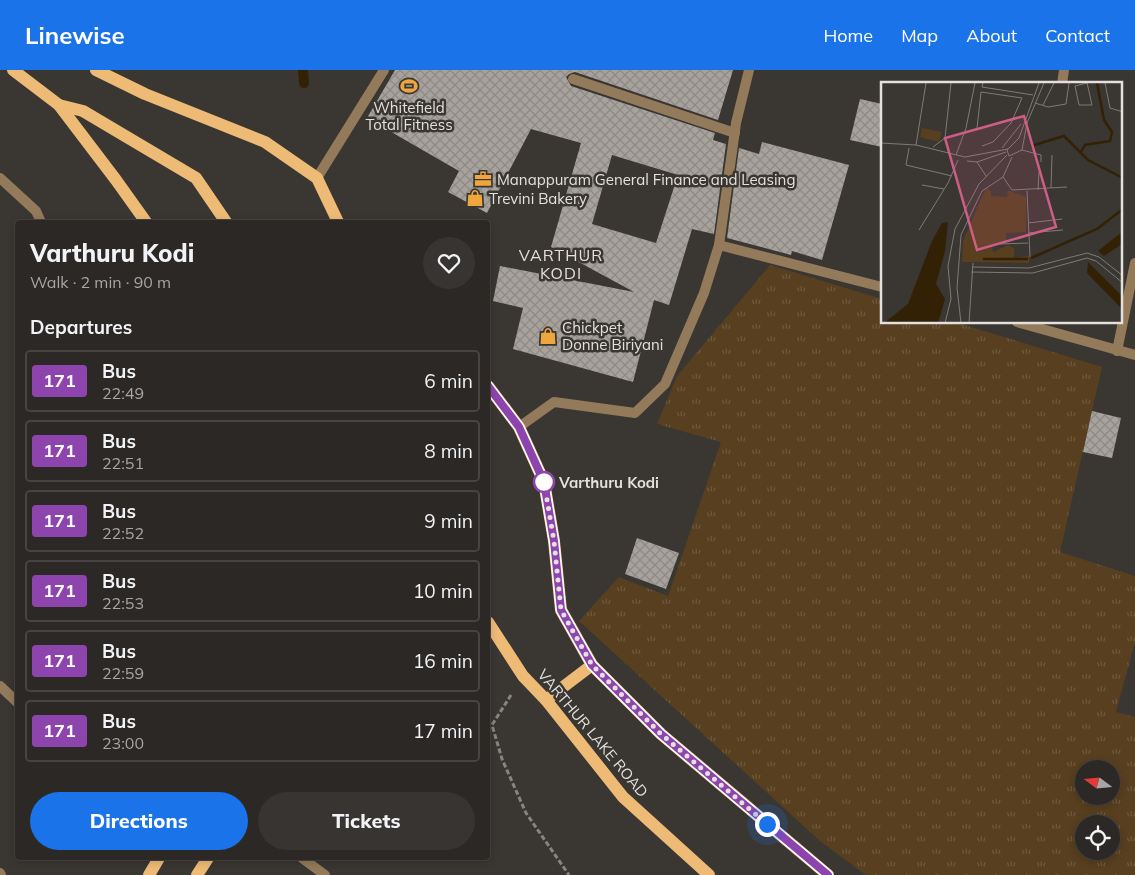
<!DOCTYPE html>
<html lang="en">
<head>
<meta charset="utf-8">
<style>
  :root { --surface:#2c2826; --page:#383432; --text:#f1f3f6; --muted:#a6a6a7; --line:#484443; --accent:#1a73e8 }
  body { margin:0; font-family:Mulish,sans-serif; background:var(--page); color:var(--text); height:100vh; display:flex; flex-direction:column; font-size:19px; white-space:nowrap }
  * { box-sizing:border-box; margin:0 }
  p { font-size:16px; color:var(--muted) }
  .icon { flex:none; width:28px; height:28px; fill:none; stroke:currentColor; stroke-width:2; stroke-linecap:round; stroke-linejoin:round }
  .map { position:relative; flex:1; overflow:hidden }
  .side { position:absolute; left:15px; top:150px; width:475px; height:640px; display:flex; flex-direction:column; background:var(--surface); border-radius:5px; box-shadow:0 2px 8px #0003,0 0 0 1px var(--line) }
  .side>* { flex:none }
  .badge { padding:0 10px; border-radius:4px; font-size:18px; line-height:32px }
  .needle { width:32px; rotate:286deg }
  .buttons { position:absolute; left:1075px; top:690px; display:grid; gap:10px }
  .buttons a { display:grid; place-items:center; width:45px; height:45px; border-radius:50%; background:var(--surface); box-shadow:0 2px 8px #0003,0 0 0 1px var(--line); font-size:25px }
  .you { position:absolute; width:25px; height:25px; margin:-12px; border:4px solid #fff; border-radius:50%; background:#1a73e8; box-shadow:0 0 0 8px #1a73e833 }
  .map>.badge { position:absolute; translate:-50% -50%; box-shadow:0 0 0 2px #fff }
  h2 { padding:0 15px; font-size:19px; line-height:45px }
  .round { display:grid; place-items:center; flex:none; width:52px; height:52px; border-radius:26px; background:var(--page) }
  .overview { display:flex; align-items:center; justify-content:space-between; height:85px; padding:0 15px }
  h1 { font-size:24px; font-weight:800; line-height:38px }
  .action { display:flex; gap:10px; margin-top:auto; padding:10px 15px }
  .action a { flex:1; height:58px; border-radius:30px; background:var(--accent); color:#fff; font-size:20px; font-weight:800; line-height:58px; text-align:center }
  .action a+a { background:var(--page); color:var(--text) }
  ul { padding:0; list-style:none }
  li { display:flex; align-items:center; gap:15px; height:62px; margin:0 10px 8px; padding:0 5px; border:2px solid var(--line); border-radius:5px }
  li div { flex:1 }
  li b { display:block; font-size:19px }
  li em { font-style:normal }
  li .badge { min-width:55px; font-weight:700; text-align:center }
  header { display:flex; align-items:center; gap:30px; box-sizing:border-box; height:70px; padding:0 25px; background:var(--accent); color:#fff }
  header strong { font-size:24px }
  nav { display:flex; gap:28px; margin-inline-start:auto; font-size:18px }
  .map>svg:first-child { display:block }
  .grass { fill:url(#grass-tufts); fill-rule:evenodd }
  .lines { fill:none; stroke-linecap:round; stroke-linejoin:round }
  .stream { stroke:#332105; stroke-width:10 }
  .building { fill:url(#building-cross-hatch); fill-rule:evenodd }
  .path { stroke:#888581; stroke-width:3; stroke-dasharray:5 2.5; stroke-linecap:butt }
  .lane { stroke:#937a5a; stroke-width:10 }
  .street { stroke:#937a5a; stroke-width:10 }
  .primary { stroke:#eb7; stroke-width:12 }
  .line-casing { stroke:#fff; stroke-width:11 }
  .line { stroke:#8e44ad; stroke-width:8 }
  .walk { stroke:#e3e0dd; stroke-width:5; stroke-dasharray:0 9 }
  .stop-dot { fill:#fff; stroke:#8e44ad; stroke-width:2.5 }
  .labels { text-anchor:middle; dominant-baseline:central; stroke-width:5; stroke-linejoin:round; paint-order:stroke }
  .poi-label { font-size:15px; fill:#e3e0dd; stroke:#3a3632; text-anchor:start }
  .stop-label { font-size:15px; font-weight:bold; fill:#e3e0dd; stroke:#3a3632; text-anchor:start }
  .street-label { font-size:15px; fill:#e3e0dd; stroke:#3a3632 }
  .neighbourhood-label { font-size:16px; letter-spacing:1px; fill:#e4dfd8; stroke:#3a3632 }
  .inset-river { fill:none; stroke:#332105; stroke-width:2.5 }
  .inset-road { fill:none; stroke:#7e7a76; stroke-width:1 }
  .view { fill:#ce5e88; fill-opacity:0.15; stroke:#ce5e88; stroke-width:2.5 }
  .inset-edge { fill:none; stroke:#e3e0dd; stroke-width:2.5 }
</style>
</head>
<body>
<header>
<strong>Linewise</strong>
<nav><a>Home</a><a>Map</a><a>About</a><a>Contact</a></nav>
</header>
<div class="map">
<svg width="1135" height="805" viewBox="0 0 1135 805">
  <defs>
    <pattern id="grass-tufts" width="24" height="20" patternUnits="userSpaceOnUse" patternTransform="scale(1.25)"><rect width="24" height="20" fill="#573f1f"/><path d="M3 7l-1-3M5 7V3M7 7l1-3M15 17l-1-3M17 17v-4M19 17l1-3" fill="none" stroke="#6f5a3f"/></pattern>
    <pattern id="building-cross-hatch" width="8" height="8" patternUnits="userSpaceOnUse" patternTransform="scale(1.25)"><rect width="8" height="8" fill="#a7a29c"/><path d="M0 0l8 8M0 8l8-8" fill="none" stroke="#8e8a86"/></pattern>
  </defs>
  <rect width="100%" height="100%" fill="#3a3632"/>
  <!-- grass -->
  <path class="grass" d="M 770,195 L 882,229 L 882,252 L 958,253 L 1102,297 L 1060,482 L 1135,506 L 1135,572 L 1116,642 L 1135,647 L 1135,805 L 866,805 L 820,771 L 579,551 L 619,507 L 668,526 L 721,372 L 657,354 L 677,306 ZM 1084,699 L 1111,699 L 1111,726 L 1084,726 ZM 1084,754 L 1111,754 L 1111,781 L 1084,781 Z"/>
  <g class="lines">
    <!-- stream -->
    <polyline class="stream" points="303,0 304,13"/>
  </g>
  <!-- building -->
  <g class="building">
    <path d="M 395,0 L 733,0 L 718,50 L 575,2 L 569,4 L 566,7 L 571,16 L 715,63 L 713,70 L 726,74 L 714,164 L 692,159 L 669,235 L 654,230 L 633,312 L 513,279 L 523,238 L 493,231 L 500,196 L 634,222 L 551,177 L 581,73 L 531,59 L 487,143 L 448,122 L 459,101 L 367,48 ZM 612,85 L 678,105 L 656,173 L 592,154 Z"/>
    <polygon points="860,29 882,34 882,77 850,70"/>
    <polygon points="762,72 849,95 822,190 792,181 791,185 727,168 739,78 759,84"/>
    <polygon points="1092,341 1121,348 1112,388 1083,382"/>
    <polygon points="637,468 679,483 666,519 625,504"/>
  </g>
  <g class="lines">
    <!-- path -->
    <polyline class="path" points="511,625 492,655 502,689 526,743 569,805"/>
    <!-- lane -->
    <g class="lane">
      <polyline points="0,108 36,141 41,152"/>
      <polyline points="317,108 384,0"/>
      <polyline points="0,616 18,633"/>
      <polyline points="302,788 325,805"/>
      <polyline points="0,803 1,805"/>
    </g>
    <!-- street -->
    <g class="street">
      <polyline points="573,9 735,63"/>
      <polyline points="1062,14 1064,0"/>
      <polyline points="719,175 882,217"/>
      <polyline points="1017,252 1135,285"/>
      <polyline points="1117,281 1135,193"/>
      <polyline points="519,357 554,332 635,343 665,314 704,223 719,175 736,53 749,0"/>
    </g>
    <!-- primary -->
    <g class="primary">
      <polyline points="13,0 59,35 83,41 196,108 226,152"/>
      <polyline points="96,0 145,24 265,72 317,108 338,152"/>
      <polyline points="59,35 116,110 146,152"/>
      <polyline points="488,316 519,357 544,412 554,471 561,540 592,595 661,664 828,805"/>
      <polyline points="488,552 523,606 546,630 623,727 709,805"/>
      <polyline points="546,630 592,595"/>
      <polyline points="149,805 159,788"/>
      <polyline points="197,805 208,788"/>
    </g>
  </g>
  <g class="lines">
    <!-- line casing -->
    <g class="line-casing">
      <polyline id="line" points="488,316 519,357 544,412 554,471 561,540 592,595 661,664 828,805"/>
    </g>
    <!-- line -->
    <use href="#line" class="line"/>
    <!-- walk -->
    <polyline class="walk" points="544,412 554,471 561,540 592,595 661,664 767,754"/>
  </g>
  <!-- icons -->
  <defs>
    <g id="stadium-bare" transform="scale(1.35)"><path d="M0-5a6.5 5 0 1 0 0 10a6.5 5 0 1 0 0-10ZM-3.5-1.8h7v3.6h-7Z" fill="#efa73d" stroke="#3a3632" stroke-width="2.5" paint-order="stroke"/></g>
    <g id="office-bare" transform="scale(1.35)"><path d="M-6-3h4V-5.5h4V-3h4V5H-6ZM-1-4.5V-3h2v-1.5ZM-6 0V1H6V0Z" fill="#efa73d" stroke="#3a3632" stroke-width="2.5" paint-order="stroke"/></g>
    <g id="shop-bare" transform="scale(1.35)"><path d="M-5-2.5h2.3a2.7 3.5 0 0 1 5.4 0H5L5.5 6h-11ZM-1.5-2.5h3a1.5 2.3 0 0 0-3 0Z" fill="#efa73d" stroke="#3a3632" stroke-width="2.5" paint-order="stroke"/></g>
  </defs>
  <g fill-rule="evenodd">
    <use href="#stadium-bare" x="409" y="16"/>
    <use href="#office-bare" x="483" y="109"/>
    <use href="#shop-bare" x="475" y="128"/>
    <use href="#shop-bare" x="548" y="266"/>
  </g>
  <!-- markers -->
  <circle class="stop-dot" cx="544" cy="412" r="10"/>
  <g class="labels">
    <!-- poi labels -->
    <g class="poi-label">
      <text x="409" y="37" text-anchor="middle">Whitefield<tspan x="409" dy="17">Total Fitness</tspan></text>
      <text x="497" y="109">Manappuram General Finance and Leasing</text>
      <text x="489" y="128">Trevini Bakery</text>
      <text x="562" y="257">Chickpet<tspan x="562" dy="17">Donne Biriyani</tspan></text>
    </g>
    <!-- stop labels -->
    <g class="stop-label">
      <text x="559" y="412">Varthuru Kodi</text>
    </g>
    <!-- street labels -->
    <g class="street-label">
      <text transform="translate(593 663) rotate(50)">VARTHUR LAKE ROAD</text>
    </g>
    <!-- neighbourhood labels -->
    <g class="neighbourhood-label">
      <text x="561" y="185">VARTHUR<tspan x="561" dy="18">KODI</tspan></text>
    </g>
  </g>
  <!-- overview -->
  <g transform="translate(881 12)">
    <rect width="241" height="241" fill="#3a3632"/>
    <path d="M 105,106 L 110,109 L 110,114 L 126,115 L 127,108 L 145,115 L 145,150 L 125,151 L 125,161 L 111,162 L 112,170 L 127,163 L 133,166 L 133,176 L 148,174 L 148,181 L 81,180 L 82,159 Z" fill="#573f1f"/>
    <path d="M 41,46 L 61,50 L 58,60 L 39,55 Z" fill="#573f1f"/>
    <path d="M 67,140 L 64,169 L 55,202 L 64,217 L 57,241 L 3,241 L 27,222 L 51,159 L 61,141 ZM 241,150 L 241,162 L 223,174 L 217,169 ZM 207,180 L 241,214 L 241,227 L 206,191 Z" fill="#332105"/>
    <path class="inset-river" d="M 150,64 L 183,54 L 207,78 L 242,96M 200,70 L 204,63 L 229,59 L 231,50 L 223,38 L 216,1M 150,176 L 216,147 L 242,127M 102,177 L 147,177"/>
    <path class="inset-road" d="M 102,1 L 101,5 L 152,13M 158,1 L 138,56 L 126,68 L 128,74 L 141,68 L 146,41 L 163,1M 206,1 L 207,5 L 211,23 L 198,23 L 194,4 L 206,1M 224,1 L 229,26 L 242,30M 154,21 L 167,25 L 185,22 L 188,1M 162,23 L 173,1M 96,46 L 100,10 L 141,16 L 130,41 L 112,60 L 101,64M 0,61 L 35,63 L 84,75 L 127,67M 35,63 L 45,1M 52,65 L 64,56 L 70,1M 28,66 L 25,83 L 71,94M 121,66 L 140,42M 141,68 L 160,73 L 160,80M 75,73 L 85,46 L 94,1M 86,79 L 96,80 L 125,70M 96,80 L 105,94M 122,95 L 131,108 L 186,105M 41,103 L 63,107M 170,106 L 171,73M 157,108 L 158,90M 146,109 L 149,175M 147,141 L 181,137M 38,148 L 67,101 L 77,78M 147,151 L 182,148M 119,162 L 147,161M 91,185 L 148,186 L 206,171 L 218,175 L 242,194M 90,190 L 152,191 L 206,176 L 215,179 L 242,201M 64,241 L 70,217 L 67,184 L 74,147 L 98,102 L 126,73M 80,241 L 76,206 L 80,153 L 101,109 L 122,95 L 131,75M 88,241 L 92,181"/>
    <path class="view" d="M 143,34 L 175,145 L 96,168 L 64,56 Z"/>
    <rect width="241" height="241" class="inset-edge"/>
  </g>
</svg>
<div class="buttons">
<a><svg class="needle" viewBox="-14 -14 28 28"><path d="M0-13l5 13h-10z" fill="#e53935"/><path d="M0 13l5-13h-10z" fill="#a6a6a7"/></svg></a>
<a><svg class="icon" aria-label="locate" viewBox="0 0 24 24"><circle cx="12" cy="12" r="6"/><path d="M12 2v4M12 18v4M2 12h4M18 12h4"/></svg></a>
</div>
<div class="you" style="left:767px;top:754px"></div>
<section class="side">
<div class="overview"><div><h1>Varthuru Kodi</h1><p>Walk · 2 min · 90 m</p></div><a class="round"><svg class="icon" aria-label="heart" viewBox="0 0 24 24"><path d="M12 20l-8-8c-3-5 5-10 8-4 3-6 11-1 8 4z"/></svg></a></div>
<h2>Departures</h2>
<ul>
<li><span class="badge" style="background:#8e44ad;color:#fff">171</span><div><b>Bus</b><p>22:49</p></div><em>6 min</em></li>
<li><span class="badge" style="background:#8e44ad;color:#fff">171</span><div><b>Bus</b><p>22:51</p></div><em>8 min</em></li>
<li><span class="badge" style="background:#8e44ad;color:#fff">171</span><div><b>Bus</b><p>22:52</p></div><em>9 min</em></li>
<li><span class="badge" style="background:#8e44ad;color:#fff">171</span><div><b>Bus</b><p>22:53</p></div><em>10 min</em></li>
<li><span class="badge" style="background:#8e44ad;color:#fff">171</span><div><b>Bus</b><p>22:59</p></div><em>16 min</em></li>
<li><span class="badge" style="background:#8e44ad;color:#fff">171</span><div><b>Bus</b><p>23:00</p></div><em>17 min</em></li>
</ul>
<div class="action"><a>Directions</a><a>Tickets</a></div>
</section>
</div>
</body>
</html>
